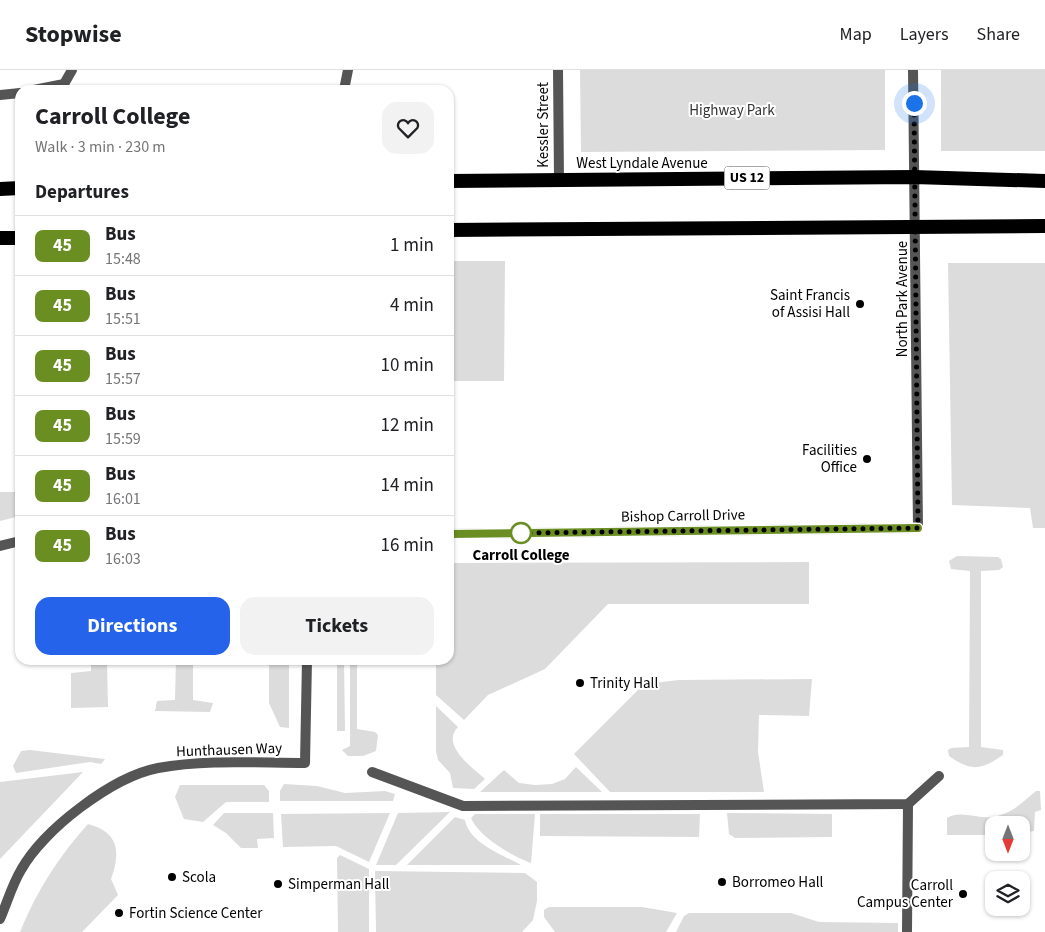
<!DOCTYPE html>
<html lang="en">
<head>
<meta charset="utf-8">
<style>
  :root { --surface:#fff; --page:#f2f2f2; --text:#202124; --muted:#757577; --line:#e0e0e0; --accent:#2563eb }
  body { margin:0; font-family:"Source Sans 3",sans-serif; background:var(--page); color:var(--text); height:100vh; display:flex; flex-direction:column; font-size:19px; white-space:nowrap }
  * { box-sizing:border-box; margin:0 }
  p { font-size:16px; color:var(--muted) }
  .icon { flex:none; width:28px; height:28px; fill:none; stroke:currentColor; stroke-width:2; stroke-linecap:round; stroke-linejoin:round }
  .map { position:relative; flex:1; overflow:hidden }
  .sheet { position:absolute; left:15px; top:15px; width:439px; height:580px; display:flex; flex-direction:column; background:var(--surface); border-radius:15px; box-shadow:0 1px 4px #0004 }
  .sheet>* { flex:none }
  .badge { padding:0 10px; border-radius:8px; font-size:18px; line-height:32px }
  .needle { width:32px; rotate:180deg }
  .fabs { position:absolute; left:985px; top:746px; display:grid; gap:10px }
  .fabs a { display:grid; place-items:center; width:45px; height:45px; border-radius:10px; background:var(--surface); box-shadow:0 1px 4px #0004; font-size:25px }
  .you { position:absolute; width:25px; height:25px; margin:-12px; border:4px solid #fff; border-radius:50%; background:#1a73e8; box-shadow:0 0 0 8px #1a73e833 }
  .map>.badge { position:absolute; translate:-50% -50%; box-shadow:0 0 0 2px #fff }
  h2 { padding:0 20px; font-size:19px; line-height:45px }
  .round { display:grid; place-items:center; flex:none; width:52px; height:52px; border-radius:15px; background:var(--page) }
  .headline { display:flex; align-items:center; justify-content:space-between; height:85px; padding:0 20px }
  h1 { font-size:24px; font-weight:700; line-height:38px }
  .primary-button { display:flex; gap:10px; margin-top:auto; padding:10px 20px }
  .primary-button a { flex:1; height:58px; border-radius:15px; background:var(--accent); color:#fff; font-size:20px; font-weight:700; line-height:58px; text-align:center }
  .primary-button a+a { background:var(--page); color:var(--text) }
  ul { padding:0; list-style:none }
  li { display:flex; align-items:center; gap:15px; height:60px; padding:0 20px; border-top:1px solid var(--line) }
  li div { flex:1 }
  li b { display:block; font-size:19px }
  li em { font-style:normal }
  li .badge { min-width:55px; font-weight:700; text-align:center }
  header { display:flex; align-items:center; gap:30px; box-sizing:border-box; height:70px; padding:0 25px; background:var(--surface); border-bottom:1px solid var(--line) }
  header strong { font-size:24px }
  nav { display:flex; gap:28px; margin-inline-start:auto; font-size:18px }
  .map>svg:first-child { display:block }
  .green { fill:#dcdcdc }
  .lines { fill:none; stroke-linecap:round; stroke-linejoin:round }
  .pedestrian { stroke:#555; stroke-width:10 }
  .minor { stroke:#555; stroke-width:10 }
  .trunk { stroke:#000; stroke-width:14 }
  .line-casing { stroke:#fff; stroke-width:11 }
  .line { stroke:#6b8e23; stroke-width:8 }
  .walk { stroke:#000; stroke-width:5; stroke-dasharray:0 9 }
  .poi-dot { fill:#000; stroke:#fff; stroke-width:2 }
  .stop-dot { fill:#fff; stroke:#6b8e23; stroke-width:2.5 }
  .labels { text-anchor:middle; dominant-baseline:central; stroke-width:4; stroke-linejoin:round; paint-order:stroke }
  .shield { fill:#fff; stroke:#4c4c4c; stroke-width:1 }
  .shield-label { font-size:14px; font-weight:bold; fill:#000 }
  .park-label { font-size:15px; fill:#333; stroke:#fff }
  .street-label { font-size:15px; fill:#000; stroke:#fff }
  .poi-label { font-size:15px; fill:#000; stroke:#fff; text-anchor:start }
  .stop-label { font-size:15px; font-weight:bold; fill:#000; stroke:#fff }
</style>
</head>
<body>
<header>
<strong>Stopwise</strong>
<nav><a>Map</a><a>Layers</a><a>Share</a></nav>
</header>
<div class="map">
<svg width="1045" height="862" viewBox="0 0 1045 862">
  <rect width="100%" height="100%" fill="#fff"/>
  <!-- green -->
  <g class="green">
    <polygon points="580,0 885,0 885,80 581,82"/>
    <rect x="941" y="0" width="104" height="81"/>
    <polygon points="449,191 505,191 504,311 449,311"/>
    <polygon points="948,193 1045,193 1045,458 1033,458 1030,438 952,435"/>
    <polygon points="0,422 20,422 20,446 0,451"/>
    <path d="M 957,486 L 998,487 L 1001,489 L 1003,497 L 999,500 L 981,501 L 981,677 L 1003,680 L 1003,685 C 981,700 972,702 949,686 L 948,680 L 951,678 L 969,677 L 970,501 L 951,499 L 949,491 Z"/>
    <polygon points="809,492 809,534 608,534 545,599 488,625 464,650 436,625 436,590 449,590 449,493"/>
    <polygon points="91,590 107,590 108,637 71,638 71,603 91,601"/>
    <polygon points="176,590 193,590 193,630 213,633 210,642 155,641 157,631 175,630"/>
    <polygon points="269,590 289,590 289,658 280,657 269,633"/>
    <polygon points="337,590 344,590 345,661 337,661"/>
    <polygon points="350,590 357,590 357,659 375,662 378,665 376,681 363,686 348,686 342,680 350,676"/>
    <polygon points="812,609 809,646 759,645 758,682 764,722 610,722 574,684 644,614 679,610"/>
    <path d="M 436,636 L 458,657 C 440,675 473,698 485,709 L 474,719 L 453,718 L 450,703 L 438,690 L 436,681 Z"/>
    <polygon points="30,680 105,689 101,694 90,692 16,703 13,696 21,681"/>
    <polygon points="576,697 602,722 480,722 504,700 519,713 535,715 552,714 565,709"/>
    <polygon points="83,702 0,789 0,712"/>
    <polygon points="284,714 317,716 345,723 385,721 395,724 393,731 280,731 280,721"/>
    <polygon points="180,715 264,715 269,721 269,732 226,732 203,752 184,749 175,727"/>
    <path d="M 1036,721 L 1040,721 L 1041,740 L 1035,742 L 1034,761 L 1021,763 L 1021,755 L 994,755 L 994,765 L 947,765 L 947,748 C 961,740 976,749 991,747 C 1010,745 1022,733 1036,721 Z"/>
    <polygon points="450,742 396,795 376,795 398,743"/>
    <polygon points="224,743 273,743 274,768 257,769 258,778 241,778 226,763 213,755"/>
    <polygon points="390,743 369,792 336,776 283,777 281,744"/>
    <polygon points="727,743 832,744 832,767 735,768 729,764"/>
    <path d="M 475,744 L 535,744 L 531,793 C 512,786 479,767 471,748 Z"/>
    <polygon points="540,744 700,744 699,767 540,766"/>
    <path d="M 455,747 L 465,750 C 469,773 503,785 521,795 L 407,795 Z"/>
    <path d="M 88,754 C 119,762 121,783 111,809 L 118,825 L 82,862 L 20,862 C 36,822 59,786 88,754 Z"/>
    <polygon points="340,785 369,799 369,862 338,862 337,788"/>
    <polygon points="375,801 525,803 537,812 537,831 533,850 522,862 376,862"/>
    <polygon points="549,837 642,837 677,843 666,862 555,862 544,847 544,840"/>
    <polygon points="689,843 791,843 819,852 898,853 898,862 676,862 684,846"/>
  </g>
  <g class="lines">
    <!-- pedestrian -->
    <g class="pedestrian">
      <polyline points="372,702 463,736 908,734 939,706"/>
      <polyline points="907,862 908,734"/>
    </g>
    <!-- minor -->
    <g class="minor">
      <polyline points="558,0 559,109"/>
      <polyline points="34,20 64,14 72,0"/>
      <polyline points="344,20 348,0"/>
      <polyline points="0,25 20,23"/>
      <polyline points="449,464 918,458 913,0"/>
      <polyline points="0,476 20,471"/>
      <path d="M 0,849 C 7,833 12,815 21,800 C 43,760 112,707 158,698 C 206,689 257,693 305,693 L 307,590"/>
    </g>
    <!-- trunk -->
    <g class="trunk">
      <polyline points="449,111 914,107 1045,111"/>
      <polyline points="0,119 20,118"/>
      <polyline points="449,160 1045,156"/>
      <polyline points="0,168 20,168"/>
    </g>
  </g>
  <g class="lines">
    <!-- line casing -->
    <g class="line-casing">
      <polyline id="line" points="449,464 918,458"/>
    </g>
    <!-- line -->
    <use href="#line" class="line"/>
    <!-- walk -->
    <polyline class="walk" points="521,463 918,458 914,33"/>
  </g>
  <!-- markers -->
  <g class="poi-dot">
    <circle cx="860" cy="234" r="5"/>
    <circle cx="867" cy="389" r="5"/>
    <circle cx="580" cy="613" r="5"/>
    <circle cx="172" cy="807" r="5"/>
    <circle cx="722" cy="812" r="5"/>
    <circle cx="278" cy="814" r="5"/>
    <circle cx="963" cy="824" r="5"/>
    <circle cx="119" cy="843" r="5"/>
  </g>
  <circle class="stop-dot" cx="521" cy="463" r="10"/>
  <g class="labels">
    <!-- shield labels -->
    <rect class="shield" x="724.5" y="96.5" width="45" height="23" rx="4"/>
    <g class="shield-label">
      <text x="747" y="108">US 12</text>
    </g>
    <!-- park labels -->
    <g class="park-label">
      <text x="732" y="40">Highway Park</text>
    </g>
    <!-- street labels -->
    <g class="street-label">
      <text transform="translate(543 55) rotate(-90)">Kessler Street</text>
      <text x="642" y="93">West Lyndale Avenue</text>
      <text transform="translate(902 229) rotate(-90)">North Park Avenue</text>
      <text transform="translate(683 446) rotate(-1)">Bishop Carroll Drive</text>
      <text transform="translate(229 680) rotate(-2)">Hunthausen Way</text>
    </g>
    <!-- poi labels -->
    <g class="poi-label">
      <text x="850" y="225" text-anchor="end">Saint Francis<tspan x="850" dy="17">of Assisi Hall</tspan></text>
      <text x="857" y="380" text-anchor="end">Facilities<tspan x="857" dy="17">Office</tspan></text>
      <text x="590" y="613">Trinity Hall</text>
      <text x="182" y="807">Scola</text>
      <text x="732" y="812">Borromeo Hall</text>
      <text x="288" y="814">Simperman Hall</text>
      <text x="953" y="815" text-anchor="end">Carroll<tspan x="953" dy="17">Campus Center</tspan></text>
      <text x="129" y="843">Fortin Science Center</text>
    </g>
    <!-- stop labels -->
    <g class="stop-label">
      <text x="521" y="485">Carroll College</text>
    </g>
  </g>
</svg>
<div class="fabs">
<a><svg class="needle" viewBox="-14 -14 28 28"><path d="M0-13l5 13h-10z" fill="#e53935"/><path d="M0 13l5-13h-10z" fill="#757577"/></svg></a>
<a><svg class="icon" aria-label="layers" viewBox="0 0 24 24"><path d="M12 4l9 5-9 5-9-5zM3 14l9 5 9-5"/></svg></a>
</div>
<div class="you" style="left:914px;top:33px"></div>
<section class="sheet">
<div class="headline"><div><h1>Carroll College</h1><p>Walk · 3 min · 230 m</p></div><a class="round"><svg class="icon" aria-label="heart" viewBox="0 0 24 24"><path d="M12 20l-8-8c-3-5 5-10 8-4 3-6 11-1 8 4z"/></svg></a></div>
<h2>Departures</h2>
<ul>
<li><span class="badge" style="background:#6b8e23;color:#fff">45</span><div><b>Bus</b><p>15:48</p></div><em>1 min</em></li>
<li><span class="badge" style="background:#6b8e23;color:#fff">45</span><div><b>Bus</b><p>15:51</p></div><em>4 min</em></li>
<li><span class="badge" style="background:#6b8e23;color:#fff">45</span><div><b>Bus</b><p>15:57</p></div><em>10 min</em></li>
<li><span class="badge" style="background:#6b8e23;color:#fff">45</span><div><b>Bus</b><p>15:59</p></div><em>12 min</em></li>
<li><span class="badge" style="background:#6b8e23;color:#fff">45</span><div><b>Bus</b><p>16:01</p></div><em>14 min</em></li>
<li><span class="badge" style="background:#6b8e23;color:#fff">45</span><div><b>Bus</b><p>16:03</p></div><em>16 min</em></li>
</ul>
<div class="primary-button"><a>Directions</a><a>Tickets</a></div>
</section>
</div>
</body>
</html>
